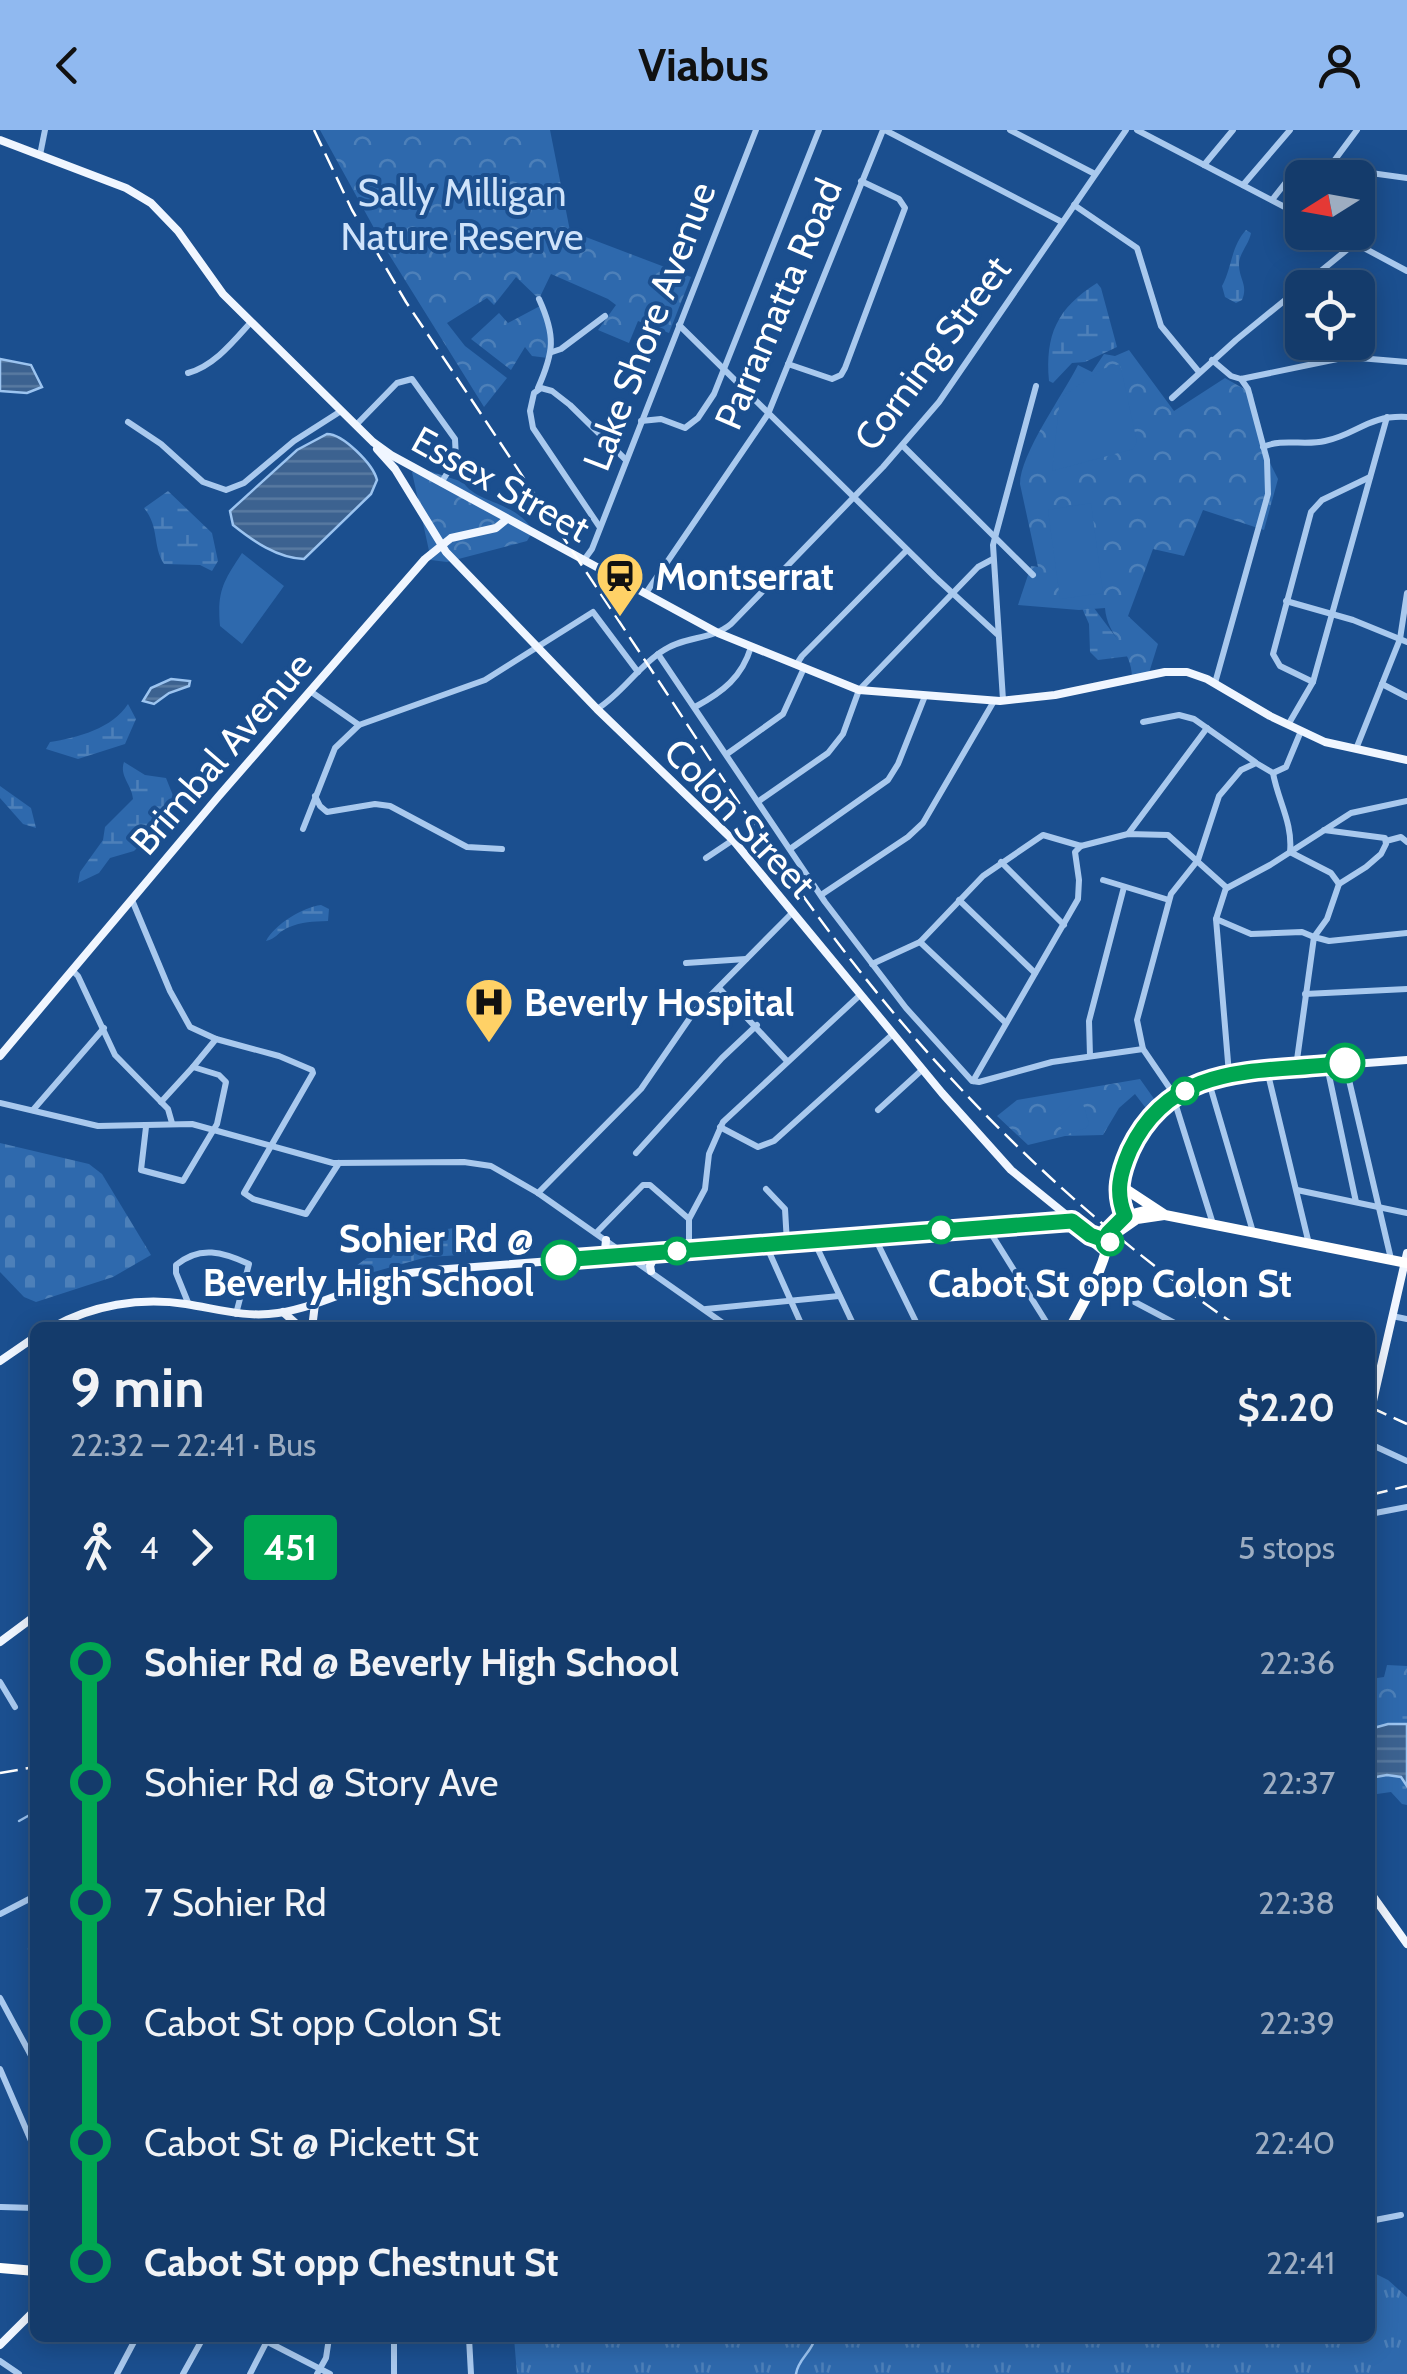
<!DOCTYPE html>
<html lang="en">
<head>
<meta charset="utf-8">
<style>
  :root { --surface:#143b6b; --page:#214673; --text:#f1f3f6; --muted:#9dadc1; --line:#33557e; --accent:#90b9f0 }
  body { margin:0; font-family:Cabin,sans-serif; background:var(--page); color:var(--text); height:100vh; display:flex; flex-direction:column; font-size:38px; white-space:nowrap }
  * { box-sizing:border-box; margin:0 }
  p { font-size:32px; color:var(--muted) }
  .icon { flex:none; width:55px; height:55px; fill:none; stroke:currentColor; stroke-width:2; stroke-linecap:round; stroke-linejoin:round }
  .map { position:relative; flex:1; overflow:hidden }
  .panel { position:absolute; left:30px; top:1192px; width:1345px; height:1020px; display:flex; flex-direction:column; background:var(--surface); border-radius:15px; box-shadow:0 5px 25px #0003,0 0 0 2px var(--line) }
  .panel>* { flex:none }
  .badge { padding:0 20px; border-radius:8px; font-size:35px; line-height:65px }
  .needle { width:65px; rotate:259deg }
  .controls { position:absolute; left:1285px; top:30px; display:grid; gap:20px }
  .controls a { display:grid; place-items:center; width:90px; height:90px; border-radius:15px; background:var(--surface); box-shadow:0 5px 25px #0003,0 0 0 2px var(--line); font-size:50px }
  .map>.badge { position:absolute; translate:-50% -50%; box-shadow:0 0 0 5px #fff }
  .legs { display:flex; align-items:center; gap:15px; height:110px; padding:0 40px; font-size:32px }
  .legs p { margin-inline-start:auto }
  .overview { display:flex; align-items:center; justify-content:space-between; height:170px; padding:0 40px }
  h1 { font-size:55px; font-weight:800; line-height:75px }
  ul { padding:0 40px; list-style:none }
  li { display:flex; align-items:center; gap:35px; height:120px; font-size:38px }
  li i { display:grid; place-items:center; width:15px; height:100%; margin:0 12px; background:currentColor }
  li i::after { content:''; width:25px; height:25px; margin:-12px; border:8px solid; border-radius:50%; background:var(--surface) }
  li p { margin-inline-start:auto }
  li:first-child i { background:linear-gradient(#0000 50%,currentColor 0) }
  li:last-child i { background:linear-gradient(currentColor 50%,#0000 0) }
  header { display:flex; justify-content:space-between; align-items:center; height:130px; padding:0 40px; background:var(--accent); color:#111; font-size:45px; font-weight:800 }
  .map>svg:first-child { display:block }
  .grass { fill:url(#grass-tufts) }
  .wetland { fill:url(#wetland-marsh) }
  .cemetery { fill:url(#cemetery-stones) }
  .park { fill:url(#park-crowns) }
  .pitch { fill:#2e69ad }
  .water { fill:url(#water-rules); stroke:#9cc4f0; stroke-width:2.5 }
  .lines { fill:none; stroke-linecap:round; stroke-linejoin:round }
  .stream { stroke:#9cc4f0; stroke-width:2.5 }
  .minor { stroke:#a9c9ee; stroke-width:6 }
  .major { stroke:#f0f6ff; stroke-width:8 }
  .highway { stroke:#fff; stroke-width:10 }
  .rail { stroke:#fff; stroke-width:2.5; stroke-dasharray:18 8; stroke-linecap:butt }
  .line-1-casing { stroke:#fff; stroke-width:22 }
  .line-1 { stroke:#00a651; stroke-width:15 }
  .stop-1-dot { fill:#fff; stroke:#00a651; stroke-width:5 }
  .labels { text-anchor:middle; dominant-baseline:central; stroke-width:8; stroke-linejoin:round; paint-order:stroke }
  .park-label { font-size:38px; fill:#cfe3fa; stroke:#1b4f8f }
  .street-label { font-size:38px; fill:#fff; stroke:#1b4f8f }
  .poi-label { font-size:38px; font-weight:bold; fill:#fff; stroke:#1b4f8f; text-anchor:start }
  .stop-label { font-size:38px; font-weight:bold; fill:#fff; stroke:#1b4f8f; text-anchor:end }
</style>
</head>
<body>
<header><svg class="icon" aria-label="back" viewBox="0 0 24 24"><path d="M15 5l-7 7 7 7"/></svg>Viabus<svg class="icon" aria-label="person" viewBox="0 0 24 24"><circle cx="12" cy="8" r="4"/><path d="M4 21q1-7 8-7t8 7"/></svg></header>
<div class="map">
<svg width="1407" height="2244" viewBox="0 0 1407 2244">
  <defs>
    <pattern id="grass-tufts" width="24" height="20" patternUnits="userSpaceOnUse" patternTransform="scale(2.5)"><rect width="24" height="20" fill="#2e69ad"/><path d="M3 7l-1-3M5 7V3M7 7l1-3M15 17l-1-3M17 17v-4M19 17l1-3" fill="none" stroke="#4d80b9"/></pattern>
    <pattern id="wetland-marsh" width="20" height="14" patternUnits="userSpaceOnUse" patternTransform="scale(2.5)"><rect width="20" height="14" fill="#2e69ad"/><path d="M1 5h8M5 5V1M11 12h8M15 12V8" fill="none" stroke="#4d80b9"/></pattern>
    <pattern id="cemetery-stones" width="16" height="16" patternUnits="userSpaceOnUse" patternTransform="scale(2.5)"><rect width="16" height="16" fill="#2e69ad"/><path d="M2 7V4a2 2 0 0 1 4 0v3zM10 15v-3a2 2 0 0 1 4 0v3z" fill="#4d80b9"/></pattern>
    <pattern id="park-crowns" width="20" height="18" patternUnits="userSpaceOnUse" patternTransform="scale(2.5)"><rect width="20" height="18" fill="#2e69ad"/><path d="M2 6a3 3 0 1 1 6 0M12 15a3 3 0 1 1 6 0" fill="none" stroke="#4d80b9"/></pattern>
    <pattern id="water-rules" width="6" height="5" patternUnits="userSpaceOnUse" patternTransform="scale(2.5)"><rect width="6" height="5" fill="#3c6290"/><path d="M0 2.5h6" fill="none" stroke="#597aa1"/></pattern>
  </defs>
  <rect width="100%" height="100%" fill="#1b4f8f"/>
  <!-- grass -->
  <polygon class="grass" points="1370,2141 1388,2150 1407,2167 1407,2244 517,2244 514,2208 1370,2208"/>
  <!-- wetland -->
  <g class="wetland">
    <path d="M 1246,100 L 1251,103 C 1249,115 1238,124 1239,136 C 1240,151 1248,155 1242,170 L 1236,173 L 1225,167 L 1222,156 C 1232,138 1231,116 1246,100 Z"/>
    <path d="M 1097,153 L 1101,158 L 1117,217 L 1085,232 L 1072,233 L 1053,253 L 1049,251 C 1045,205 1057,178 1097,153 Z"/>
    <path d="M 168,361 L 212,403 L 218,431 L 212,441 L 200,435 L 164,434 C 152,415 160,398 144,378 Z"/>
    <polygon points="1082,478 1094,478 1130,526 1098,530 1090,522 1089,494"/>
    <path d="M 128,574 L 136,589 L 125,614 L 78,629 L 46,619 L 50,612 C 77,608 113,598 128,574 Z"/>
    <path d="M 124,632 L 145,645 L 166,648 L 174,668 L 162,693 L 134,721 L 110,728 L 99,743 L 78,753 L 80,742 L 103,710 L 105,697 L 133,669 C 132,655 119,646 124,632 Z"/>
    <polygon points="0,656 31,678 36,698 23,694 0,668"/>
    <path d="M 321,775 L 329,779 L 328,791 C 311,792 304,791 287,798 C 277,803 276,809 266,811 C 274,795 303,777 321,775 Z"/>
    <polygon points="454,1098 465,1098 472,1106 471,1118 462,1125 427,1127 363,1145 353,1138 367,1128 391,1128 401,1112 412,1104"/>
    <polygon points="1386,1577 1407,1577 1407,1594 1388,1594 1370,1599 1370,1582"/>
    <polygon points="1387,1645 1401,1647 1407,1656 1407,1675 1402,1674 1391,1662 1370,1665 1370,1648"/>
  </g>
  <!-- cemetery -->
  <polygon class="cemetery" points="0,1013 89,1034 102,1044 151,1125 113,1147 36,1172 24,1167 0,1142"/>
  <!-- park -->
  <g class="park">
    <polygon points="320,0 550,0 570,101 691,147 669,203 638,191 629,213 598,200 616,175 608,169 551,144 539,169 516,147 494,175 487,168 447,193 465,216 507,248 484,277 385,118"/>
    <polygon points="540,176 549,204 548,228 532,226 525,217 511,240 471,209 499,183 508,193"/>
    <path d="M 1129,220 L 1174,281 L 1225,248 L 1253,264 L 1260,313 L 1278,349 L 1264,400 L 1203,380 L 1184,426 L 1153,419 L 1128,486 L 1158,514 L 1148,546 L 1132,548 C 1132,518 1107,507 1105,478 L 1079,480 L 1018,475 L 1031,436 L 1038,437 L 1020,354 C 1020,324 1063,265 1078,235 L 1092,242 L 1104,224 L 1115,226 Z"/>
    <path d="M 429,341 L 463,352 C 477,374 516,371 533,401 L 527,411 L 447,432 L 431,430 L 412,342 Z"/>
    <polygon points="1140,949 1157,973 1148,981 1135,964 1119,978 1103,1005 1065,1006 1028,1015 997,986 1017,970"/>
    <polygon points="1387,1535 1407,1536 1407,1577 1370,1582 1370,1549 1384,1547"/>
  </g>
  <!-- pitch -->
  <g class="pitch">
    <polygon points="1120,234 1137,312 1133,319 1052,341 1060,268 1102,239"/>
    <polygon points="1091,373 1103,463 1060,469 1048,380"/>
    <path d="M 242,423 L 284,456 L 242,514 L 220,496 C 217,461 223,452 242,423 Z"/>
    <polygon points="1072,974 1083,974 1089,994 1086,998 1065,1005 1060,996 1060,986"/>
  </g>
  <!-- water -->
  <g class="water">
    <polygon points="0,229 31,235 42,257 27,263 0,261"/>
    <path d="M 327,304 C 343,304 373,334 377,350 L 371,364 L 304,429 C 277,428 253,411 233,395 L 230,381 L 297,320 Z"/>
    <polygon points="171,549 190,551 189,556 169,563 154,574 143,571 151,558"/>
    <polygon points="1388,1594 1407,1594 1407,1656 1401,1647 1387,1645 1370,1648 1370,1599"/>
  </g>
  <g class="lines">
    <!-- stream -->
    <g class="stream">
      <polyline points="19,1691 35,1682"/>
      <path d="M 796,2244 C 798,2229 812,2222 815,2208"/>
    </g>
    <!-- minor -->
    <g class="minor">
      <polyline points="885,0 1062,92"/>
      <polyline points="1010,0 1095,44"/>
      <polyline points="1137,0 1302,86"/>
      <polyline points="40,25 45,0"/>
      <polyline points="1204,35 1233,0"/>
      <polyline points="1331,35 1357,0"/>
      <polyline points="1243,55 1290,0"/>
      <polyline points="1272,70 1294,42 1306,34 1407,48"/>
      <polyline points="1074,75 1137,118 1161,196 1199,242"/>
      <polyline points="1334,102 1407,141"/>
      <polyline points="679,195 935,447 997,504"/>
      <polyline points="552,222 561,219 605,186"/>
      <polyline points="1212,230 1231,246 1241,249 1347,227 1407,232"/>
      <polyline points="788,234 832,249 841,245 845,238 905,78 899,69 861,51"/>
      <path d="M 188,243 C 214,236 233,212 251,192"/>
      <path d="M 538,258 C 554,222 556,206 539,169"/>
      <polyline points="1172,268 1236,210 1354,114"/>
      <polyline points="641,291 661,289 685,298 698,288 714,264 819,0"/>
      <polyline points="128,292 161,314 203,352 226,360 244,353 294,311 341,281"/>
      <polyline points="356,295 397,253 412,249 455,309 456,329 441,353"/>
      <polyline points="903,316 1033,445"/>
      <path d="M 1263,317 C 1282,308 1305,316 1325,311 C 1358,304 1367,285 1407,287"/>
      <polyline points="599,396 533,298 530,281 534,263 541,258 552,261 570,275 626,330"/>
      <polyline points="584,430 592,419 756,0"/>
      <polyline points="646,463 768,284 883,0"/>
      <polyline points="1286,471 1353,490 1407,512"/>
      <polyline points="658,524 825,772 906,878 972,951 979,952 1052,932 1143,919"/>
      <polyline points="796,535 802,526 907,420"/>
      <polyline points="1313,552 1280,536 1273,524 1311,382 1322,370 1370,347"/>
      <polyline points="1215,553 1268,364 1267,330 1248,259 1241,249"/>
      <polyline points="1382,554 1407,567"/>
      <polyline points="310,561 359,595"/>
      <polyline points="1003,570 993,415 1036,256"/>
      <path d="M 695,577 C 723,562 742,547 751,517"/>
      <path d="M 597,579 C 623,563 638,536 664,520 C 685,506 712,510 731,494 L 883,337 L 939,272 L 1126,0"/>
      <polyline points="1143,592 1179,585 1194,589 1255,632"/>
      <polyline points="1288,595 1313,552 1387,287"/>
      <polyline points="1356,619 1400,509 1407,463"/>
      <polyline points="727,624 783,584 804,538"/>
      <path d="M 1273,643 C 1278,671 1293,693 1290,722 L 1331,743 L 1339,754"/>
      <polyline points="315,666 320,676 327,682 375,674 390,676 467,717 502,719"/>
      <polyline points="759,671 828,623 843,604 859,560 978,437 993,429"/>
      <polyline points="303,699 335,618 359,595 485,550 593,482 638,542"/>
      <polyline points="1128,704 1207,598"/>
      <polyline points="1386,711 1401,707 1407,712"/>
      <polyline points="790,719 888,650 898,634 925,566"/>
      <polyline points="706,728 733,710"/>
      <polyline points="1001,732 1064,795"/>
      <polyline points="1103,750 1169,770"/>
      <polyline points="1226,758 1216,789 1229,944"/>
      <polyline points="821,765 908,707 923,693 994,571"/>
      <polyline points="132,770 170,861 190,897 216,909 279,926 312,940 313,943 244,1063 253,1069 306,1084 339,1033"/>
      <polyline points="959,770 1035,843"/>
      <polyline points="1216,789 1251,804 1302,802 1314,807 1327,789 1339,754 1366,737 1381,724 1386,714 1385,708 1324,700"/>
      <polyline points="920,812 1006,893"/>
      <polyline points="686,833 746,829"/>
      <polyline points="872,834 920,812 983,746 1043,705 1081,716 1128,704 1168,705 1227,758 1270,735 1351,683 1407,671"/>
      <polyline points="72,840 78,846 115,925 168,979 172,993"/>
      <polyline points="719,858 787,931"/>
      <polyline points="1305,864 1407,859"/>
      <polyline points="1090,926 1089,891 1124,757"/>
      <polyline points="1345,933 1391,1129"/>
      <polyline points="1327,936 1356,1072"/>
      <polyline points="193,937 216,909"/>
      <polyline points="1296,937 1314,807 1329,811 1407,803"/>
      <polyline points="1267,940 1309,1114"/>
      <polyline points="1208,949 1253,1102"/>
      <polyline points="973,951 1078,769 1079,750 1075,722 1081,716"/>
      <polyline points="0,973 98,996 192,994 333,1033 464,1032 491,1036 538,1063 730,1198"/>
      <polyline points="33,980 104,898"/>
      <polyline points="878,980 923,939"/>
      <polyline points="146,997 141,1040 183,1051 217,994 226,952 219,945 193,937 161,972"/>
      <polyline points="720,997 758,1017 774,1011 893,904"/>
      <polyline points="636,1023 722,928 757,895"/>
      <polyline points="766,1059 785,1079 787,1113"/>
      <polyline points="1297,1060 1407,1083"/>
      <polyline points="538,1063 641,959 694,882 791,784"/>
      <polyline points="1213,1094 1171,960 1143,919 1137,890 1171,764 1198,730 1219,666 1241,640 1256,633 1273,643 1286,637 1301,601"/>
      <polyline points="987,1097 1050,1198"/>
      <polyline points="596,1103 643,1055 650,1055 689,1089"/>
      <polyline points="874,1106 919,1198"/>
      <polyline points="814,1111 855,1198"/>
      <polyline points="766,1115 803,1198"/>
      <polyline points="689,1121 689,1089 705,1059 709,1024 723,992 860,865"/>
      <polyline points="1095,1151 1184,1198"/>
      <path d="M 189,1175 L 176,1143 L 176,1135 C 200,1115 223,1122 249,1134 L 236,1184"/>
      <polyline points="706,1179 839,1166"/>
      <polyline points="1392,1186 1407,1189"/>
      <polyline points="1370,1314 1407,1331"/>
      <polyline points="1370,1384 1407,1377"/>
      <polyline points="0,1552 15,1577"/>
      <polyline points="0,1784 35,1766"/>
      <polyline points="31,1819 35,1826"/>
      <polyline points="0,1868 35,1933"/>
      <polyline points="0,1939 35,2020"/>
      <polyline points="1,2077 35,2078"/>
      <polyline points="1370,2091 1401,2085"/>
      <polyline points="260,2208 330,2244"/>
      <polyline points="394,2208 394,2244"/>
      <polyline points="469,2208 471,2244"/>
      <polyline points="0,2231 19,2244"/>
      <polyline points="117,2244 136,2208"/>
      <polyline points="183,2244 203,2208"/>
      <polyline points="250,2244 267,2211"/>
      <polyline points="317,2244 326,2228 329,2208"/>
    </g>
    <!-- major -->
    <g class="major">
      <polyline points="0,10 126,58 151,73 178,101 223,164 373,312 391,325 718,503 859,560 1000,571 1055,565 1165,542 1187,542 1207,549 1270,586 1325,612 1407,630"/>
      <polyline points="377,319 395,339 446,422 597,579 733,710 942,963 1011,1040 1091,1105"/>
      <polyline points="0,926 218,667 425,429 451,408 496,398 507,389"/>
      <polyline points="1124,1058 1132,1088"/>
      <polyline points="1127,1089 1120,1072 1119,1053 1129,1023 1154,985 1192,955 1233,943 1407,930"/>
      <polyline points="1083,1105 1105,1123"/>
      <polyline points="598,1127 605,1120 606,1110"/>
      <polyline points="651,1141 650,1136 656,1123"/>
      <polyline points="283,1182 301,1198"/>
      <path d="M 51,1198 C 92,1175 140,1167 186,1174 C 218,1179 246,1188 278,1183 C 317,1177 352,1158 389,1147 C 404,1143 420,1142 435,1140 L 1072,1091"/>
      <polyline points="312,1198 315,1174"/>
      <polyline points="0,1231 35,1207"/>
      <polyline points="1370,1284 1407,1123"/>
      <polyline points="0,1512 35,1486"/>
      <polyline points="1370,1762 1407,1814"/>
      <polyline points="0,2215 35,2180"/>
    </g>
    <!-- highway -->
    <g class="highway">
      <polyline points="1124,1058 1165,1085 1407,1133"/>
      <polyline points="1117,1103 1137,1089 1164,1085"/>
      <polyline points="1090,1105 1108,1103"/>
      <path d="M 1070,1198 C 1086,1168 1107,1134 1110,1100 L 1125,1086 L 1152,1079"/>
      <polyline points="0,2138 35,2141"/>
    </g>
    <!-- rail -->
    <g class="rail">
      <path d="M 314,0 L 352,80 L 406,172 C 492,300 577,428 662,556 C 723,649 783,743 851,830 C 961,972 1091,1097 1240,1198"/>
      <polyline points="1370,1277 1407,1294"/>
      <polyline points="1370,1365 1407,1356"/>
      <polyline points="0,1643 35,1637"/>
    </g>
  </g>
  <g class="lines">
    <!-- line-1 casing -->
    <g class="line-1-casing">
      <path id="line-1" d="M 561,1130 L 1072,1091 L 1090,1105 L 1110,1112 L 1108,1103 L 1125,1086 C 1115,1062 1120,1043 1130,1020 C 1173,929 1262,944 1345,933"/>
    </g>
    <!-- line-1 -->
    <use href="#line-1" class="line-1"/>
  </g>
  <!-- icons -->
  <defs>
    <g id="station-pin" transform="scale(2.5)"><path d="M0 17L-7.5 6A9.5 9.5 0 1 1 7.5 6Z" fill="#ffd166" stroke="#1b4f8f"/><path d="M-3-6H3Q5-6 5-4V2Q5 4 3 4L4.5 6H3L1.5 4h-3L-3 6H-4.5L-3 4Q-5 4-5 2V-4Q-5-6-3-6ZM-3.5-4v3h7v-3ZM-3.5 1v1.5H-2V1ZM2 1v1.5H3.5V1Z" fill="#111"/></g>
    <g id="hospital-pin" transform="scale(2.5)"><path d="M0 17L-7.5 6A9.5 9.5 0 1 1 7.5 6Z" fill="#ffd166" stroke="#1b4f8f"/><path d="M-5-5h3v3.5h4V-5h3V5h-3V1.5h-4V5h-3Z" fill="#111"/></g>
  </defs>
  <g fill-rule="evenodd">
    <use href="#station-pin" x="620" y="446"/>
    <use href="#hospital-pin" x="489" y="872"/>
  </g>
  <!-- markers -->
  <g class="stop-1-dot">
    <circle cx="1345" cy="933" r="18"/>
    <circle cx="1185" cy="961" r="12"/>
    <circle cx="941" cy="1100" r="12"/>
    <circle cx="1110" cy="1112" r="12"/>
    <circle cx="677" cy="1121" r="12"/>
    <circle cx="561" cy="1130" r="18"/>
  </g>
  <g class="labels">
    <!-- park labels -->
    <g class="park-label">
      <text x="462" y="62">Sally Milligan<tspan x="462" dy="44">Nature Reserve</tspan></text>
    </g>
    <!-- street labels -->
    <g class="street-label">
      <text transform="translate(778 174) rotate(-67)">Parramatta Road</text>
      <text transform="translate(649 196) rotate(-69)">Lake Shore Avenue</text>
      <text transform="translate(932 223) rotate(-53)">Corning Street</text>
      <text transform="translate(501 354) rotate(29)">Essex Street</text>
      <text transform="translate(221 623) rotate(-49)">Brimbal Avenue</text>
      <text transform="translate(740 688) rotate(47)">Colon Street</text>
    </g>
    <!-- poi labels -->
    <g class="poi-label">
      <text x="655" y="446">Montserrat</text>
      <text x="524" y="872">Beverly Hospital</text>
    </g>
    <!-- stop labels -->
    <g class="stop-label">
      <text x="534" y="1108">Sohier Rd @<tspan x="534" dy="44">Beverly High School</tspan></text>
      <text x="1110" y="1153" text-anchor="middle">Cabot St opp Colon St</text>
    </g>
  </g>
</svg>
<div class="controls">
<a><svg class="needle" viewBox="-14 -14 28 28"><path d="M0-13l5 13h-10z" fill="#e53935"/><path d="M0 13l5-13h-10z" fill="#9dadc1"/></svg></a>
<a><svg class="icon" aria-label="locate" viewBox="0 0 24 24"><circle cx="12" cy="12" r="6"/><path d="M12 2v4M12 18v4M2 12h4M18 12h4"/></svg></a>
</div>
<section class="panel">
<div class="overview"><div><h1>9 min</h1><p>22:32 – 22:41 · Bus</p></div><b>$2.20</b></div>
<div class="legs"><svg class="icon" aria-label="walk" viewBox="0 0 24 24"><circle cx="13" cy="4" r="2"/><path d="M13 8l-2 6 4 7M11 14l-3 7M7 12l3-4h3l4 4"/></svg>4<svg class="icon" aria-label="forward" viewBox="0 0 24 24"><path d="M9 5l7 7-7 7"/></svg><b class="badge" style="background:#00a651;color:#fff">451</b><p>5 stops</p></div>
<ul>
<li><i style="color:#00a651"></i><b>Sohier Rd @ Beverly High School</b><p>22:36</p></li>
<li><i style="color:#00a651"></i><span>Sohier Rd @ Story Ave</span><p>22:37</p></li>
<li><i style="color:#00a651"></i><span>7 Sohier Rd</span><p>22:38</p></li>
<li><i style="color:#00a651"></i><span>Cabot St opp Colon St</span><p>22:39</p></li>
<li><i style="color:#00a651"></i><span>Cabot St @ Pickett St</span><p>22:40</p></li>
<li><i style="color:#00a651"></i><b>Cabot St opp Chestnut St</b><p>22:41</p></li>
</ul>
</section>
</div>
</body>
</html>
